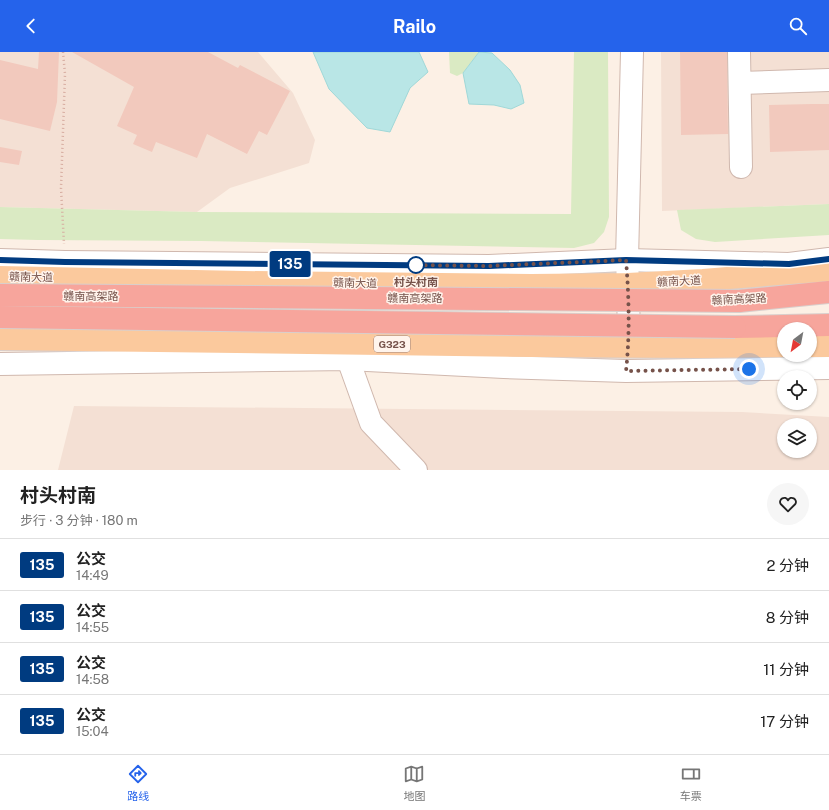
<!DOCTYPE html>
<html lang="zh">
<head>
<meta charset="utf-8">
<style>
  :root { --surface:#fff; --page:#f6f6f6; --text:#222; --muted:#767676; --line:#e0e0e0; --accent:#2563eb }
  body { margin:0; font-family:"Public Sans","Noto Sans SC",sans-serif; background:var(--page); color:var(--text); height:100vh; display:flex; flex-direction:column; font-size:15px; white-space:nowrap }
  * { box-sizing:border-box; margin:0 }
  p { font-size:13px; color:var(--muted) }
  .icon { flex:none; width:22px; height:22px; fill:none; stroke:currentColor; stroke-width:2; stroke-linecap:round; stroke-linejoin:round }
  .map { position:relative; height:418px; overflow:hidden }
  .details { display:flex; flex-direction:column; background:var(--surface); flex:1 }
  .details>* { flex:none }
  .badge { padding:0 8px; border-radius:3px; font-size:14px; line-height:26px }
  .needle { width:26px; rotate:212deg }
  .controls { position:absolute; left:777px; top:270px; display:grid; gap:8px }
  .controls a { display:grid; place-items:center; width:40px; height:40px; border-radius:50%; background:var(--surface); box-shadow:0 1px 3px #0004; font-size:20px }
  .you { position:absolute; width:20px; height:20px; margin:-10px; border:3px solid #fff; border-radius:50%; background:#1a73e8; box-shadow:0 0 0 6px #1a73e833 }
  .map>.badge { position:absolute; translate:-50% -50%; box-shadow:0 0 0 2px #fff }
  .round { display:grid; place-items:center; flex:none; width:42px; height:42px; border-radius:21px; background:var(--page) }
  .summary { display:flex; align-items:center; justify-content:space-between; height:68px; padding:0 20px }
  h1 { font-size:19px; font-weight:700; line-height:30px }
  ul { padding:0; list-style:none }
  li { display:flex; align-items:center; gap:12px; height:52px; padding:0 20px; border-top:1px solid var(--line) }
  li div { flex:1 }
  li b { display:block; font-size:15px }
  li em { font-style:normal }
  li .badge { min-width:44px; font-weight:700; text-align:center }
  header { display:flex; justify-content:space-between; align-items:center; height:52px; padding:0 20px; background:var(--accent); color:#fff; font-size:18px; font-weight:700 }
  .tabs { display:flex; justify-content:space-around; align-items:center; height:56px; border-top:1px solid var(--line); background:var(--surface); font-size:11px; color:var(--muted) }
  .tabs a { display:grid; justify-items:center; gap:2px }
  .tabs .active { color:var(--accent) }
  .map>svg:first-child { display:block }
  .residential { fill:#f4e0d4; fill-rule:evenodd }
  .green { fill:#daeac3 }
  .water { fill:#b9e6e6; stroke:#a0d8d8 }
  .building { fill:#f2c9bd }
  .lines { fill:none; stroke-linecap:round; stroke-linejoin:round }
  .minor-casing { stroke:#d0b8ae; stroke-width:24 }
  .major-casing { stroke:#d9cfcc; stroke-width:24 }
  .highway-casing { stroke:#d9cfcc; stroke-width:24 }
  .path { stroke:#d7aca0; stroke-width:2.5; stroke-dasharray:1 3; stroke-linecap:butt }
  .minor { stroke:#fff; stroke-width:22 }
  .major { stroke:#fbc99d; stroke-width:22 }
  .highway { stroke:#f7a59c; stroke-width:22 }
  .highway-bridge-casing { stroke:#d9cfcc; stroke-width:24; stroke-linecap:butt }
  .highway-bridge { stroke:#f7a59c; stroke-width:22 }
  .line-casing { stroke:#fff; stroke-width:9 }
  .line { stroke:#003b80; stroke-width:6 }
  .walk { stroke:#76524a; stroke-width:4; stroke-dasharray:0 7.2 }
  .stop-dot { fill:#fff; stroke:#003b80; stroke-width:2 }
  .labels { text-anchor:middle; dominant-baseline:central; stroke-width:3; stroke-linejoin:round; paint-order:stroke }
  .shield { fill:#fff4ec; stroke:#9f837b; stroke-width:1 }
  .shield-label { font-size:10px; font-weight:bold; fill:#76524a }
  .street-label { font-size:11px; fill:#76524a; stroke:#fff4ec }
  .stop-label { font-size:11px; font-weight:bold; fill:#76524a; stroke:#fff4ec }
</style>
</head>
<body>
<header><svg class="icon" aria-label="back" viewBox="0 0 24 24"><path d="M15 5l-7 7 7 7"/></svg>Railo<svg class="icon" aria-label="search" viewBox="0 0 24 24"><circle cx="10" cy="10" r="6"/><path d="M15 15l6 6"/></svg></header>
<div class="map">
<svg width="829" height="418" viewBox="0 0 829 418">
  <rect width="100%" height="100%" fill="#fcf0e5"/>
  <!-- residential -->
  <g class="residential">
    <polygon points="0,0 258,0 293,41 315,88 309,111 230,136 197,160 0,155"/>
    <polygon points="661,0 829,0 829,152 662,159"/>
    <path d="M 74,354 L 742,360 L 829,365 L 829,418 L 58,418 ZM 784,373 L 810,373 L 810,399 L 784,399 Z"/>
  </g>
  <!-- green -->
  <g class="green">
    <polygon points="449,0 479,0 463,21 457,24 450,21"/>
    <polygon points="574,0 608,0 609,165 604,180 594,191 574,196 201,189 38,188 0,187 0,155 197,160 571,162"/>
    <polygon points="829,152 829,183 715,190 696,187 681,178 677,158"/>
  </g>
  <!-- water -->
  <g class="water">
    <polygon points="313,0 419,0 428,20 410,36 390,80 367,76 329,37"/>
    <polygon points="479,0 492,1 510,18 520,33 524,51 511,57 494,53 469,52 463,21"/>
  </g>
  <!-- building -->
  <g class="building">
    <polygon points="39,0 59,0 57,50 50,79 0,67 0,8 38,17"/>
    <polygon points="72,0 208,0 238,16 240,13 290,39 267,83 259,79 247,102 207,82 197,106 156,90 152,100 133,92 137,83 117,74 134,35"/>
    <polygon points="680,0 727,0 728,82 681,83"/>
    <polygon points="812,52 829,52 829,98 770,100 769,53"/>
    <polygon points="0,95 22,99 19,113 0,110"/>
  </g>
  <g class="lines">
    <!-- minor casing -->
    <g class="minor-casing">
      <g id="minor">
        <polyline points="739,0 741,115"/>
        <polyline points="740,31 829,28"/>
        <polyline points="0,208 65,210 489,214 627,208 789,212 829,207"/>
        <polyline points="629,293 628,232 627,208 632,0"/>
        <polyline points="348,307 371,371 416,418"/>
        <polyline points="0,312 348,307 504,315 626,319 829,316"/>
      </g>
    </g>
    <!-- major casing -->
    <g class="major-casing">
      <g id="major">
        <polyline points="0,225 244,230 531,233 628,232 703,228 829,218"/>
        <polyline points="0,287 534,294 701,295 784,294"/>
        <polyline points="810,294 829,294"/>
      </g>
    </g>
    <!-- highway casing -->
    <g class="highway-casing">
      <g id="highway">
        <polyline points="739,249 829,240"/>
        <polyline points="735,275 829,273"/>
      </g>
    </g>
    <!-- path -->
    <polyline class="path" points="63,0 65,22 61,136 64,192"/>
    <!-- minor -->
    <use href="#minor" class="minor"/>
    <!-- major -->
    <use href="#major" class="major"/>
    <!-- highway -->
    <use href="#highway" class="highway"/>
    <!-- highway-bridge casing -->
    <g class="highway-bridge-casing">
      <g id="highway-bridge">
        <polyline points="0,243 739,249"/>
        <polyline points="0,265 735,275"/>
      </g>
    </g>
    <!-- highway-bridge -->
    <use href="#highway-bridge" class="highway-bridge"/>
  </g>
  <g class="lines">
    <!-- line casing -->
    <g class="line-casing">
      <polyline id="line" points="0,208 65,210 489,214 626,208 789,212 829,207"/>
    </g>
    <!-- line -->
    <use href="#line" class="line"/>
    <!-- walk -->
    <path class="walk" d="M 416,213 L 410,213 L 489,214 L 626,208 C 629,245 630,282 626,319 L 749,317"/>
  </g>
  <!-- markers -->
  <circle class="stop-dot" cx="416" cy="213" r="8"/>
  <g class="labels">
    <!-- shield labels -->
    <rect class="shield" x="374" y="284" width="36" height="16" rx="3"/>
    <g class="shield-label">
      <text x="392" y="292">G323</text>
    </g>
    <!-- street labels -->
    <g class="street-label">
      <text transform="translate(31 225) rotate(1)">赣南大道</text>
      <text transform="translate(679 229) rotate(-3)">赣南大道</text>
      <text transform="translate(355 231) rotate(1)">赣南大道</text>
      <text x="91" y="244">赣南高架路</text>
      <text x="415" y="246">赣南高架路</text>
      <text transform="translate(739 247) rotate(-3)">赣南高架路</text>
    </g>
    <!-- stop labels -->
    <g class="stop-label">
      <text x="416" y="230">村头村南</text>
    </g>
  </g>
</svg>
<div class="controls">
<a><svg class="needle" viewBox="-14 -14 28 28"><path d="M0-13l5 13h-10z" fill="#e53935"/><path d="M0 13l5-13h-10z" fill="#767676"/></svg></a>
<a><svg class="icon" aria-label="locate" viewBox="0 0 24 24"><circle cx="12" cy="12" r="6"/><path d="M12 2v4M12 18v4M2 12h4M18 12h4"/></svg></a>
<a><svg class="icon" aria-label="layers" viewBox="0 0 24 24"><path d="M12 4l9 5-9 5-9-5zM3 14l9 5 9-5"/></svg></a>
</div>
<div class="you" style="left:749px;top:317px"></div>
<b class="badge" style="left:290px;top:212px;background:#003b80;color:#fff">135</b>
</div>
<section class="details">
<div class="summary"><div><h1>村头村南</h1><p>步行 · 3 分钟 · 180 m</p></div><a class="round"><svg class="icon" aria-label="heart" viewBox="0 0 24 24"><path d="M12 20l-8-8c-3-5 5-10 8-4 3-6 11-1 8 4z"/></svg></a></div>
<ul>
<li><span class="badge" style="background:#003b80;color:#fff">135</span><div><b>公交</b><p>14:49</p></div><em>2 分钟</em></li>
<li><span class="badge" style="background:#003b80;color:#fff">135</span><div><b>公交</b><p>14:55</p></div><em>8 分钟</em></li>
<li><span class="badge" style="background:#003b80;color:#fff">135</span><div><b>公交</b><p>14:58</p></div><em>11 分钟</em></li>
<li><span class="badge" style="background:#003b80;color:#fff">135</span><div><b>公交</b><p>15:04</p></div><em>17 分钟</em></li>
</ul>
</section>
<nav class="tabs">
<a class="active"><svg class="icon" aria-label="directions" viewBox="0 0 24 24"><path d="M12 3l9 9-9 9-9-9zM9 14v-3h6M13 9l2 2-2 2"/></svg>路线</a>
<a><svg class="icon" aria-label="map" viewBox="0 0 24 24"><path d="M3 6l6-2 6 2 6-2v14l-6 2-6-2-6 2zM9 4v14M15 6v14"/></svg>地图</a>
<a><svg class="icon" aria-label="tickets" viewBox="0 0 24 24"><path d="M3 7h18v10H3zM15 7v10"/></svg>车票</a>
</nav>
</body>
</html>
